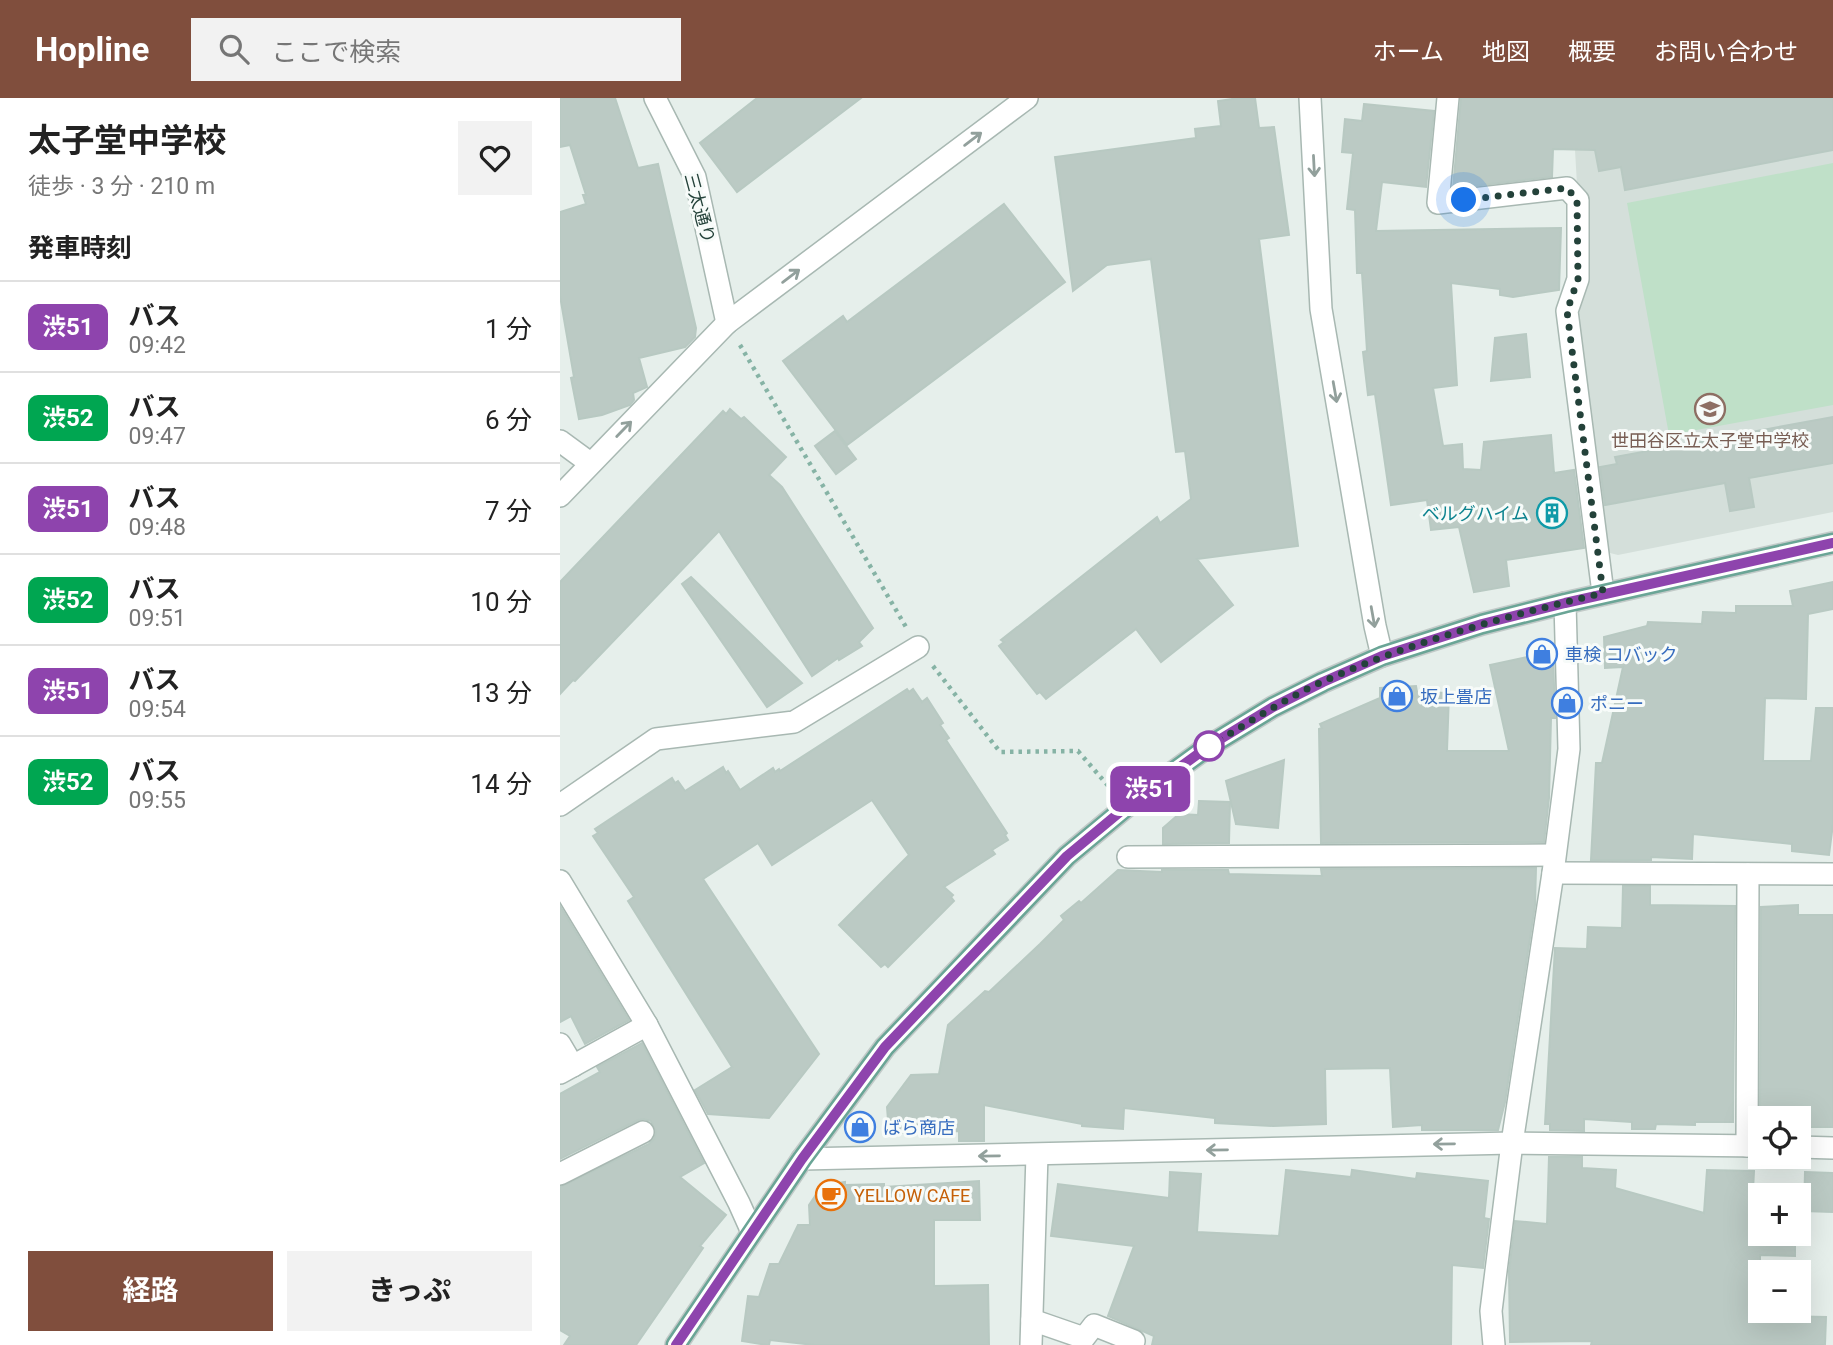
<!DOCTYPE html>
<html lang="ja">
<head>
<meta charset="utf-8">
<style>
  :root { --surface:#fff; --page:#f2f2f2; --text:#222; --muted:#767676; --line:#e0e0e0; --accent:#804e3d }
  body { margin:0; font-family:Roboto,"Noto Sans JP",sans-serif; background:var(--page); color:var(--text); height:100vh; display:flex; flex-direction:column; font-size:26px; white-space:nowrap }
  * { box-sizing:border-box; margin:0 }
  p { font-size:23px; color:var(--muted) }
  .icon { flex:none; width:38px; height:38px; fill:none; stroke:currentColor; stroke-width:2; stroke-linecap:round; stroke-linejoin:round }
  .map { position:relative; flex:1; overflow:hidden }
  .panel { display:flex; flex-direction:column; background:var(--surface); width:560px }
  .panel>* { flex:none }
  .badge { padding:0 14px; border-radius:10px; font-size:24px; line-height:46px }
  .fabs { position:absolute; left:1188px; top:1008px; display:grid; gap:14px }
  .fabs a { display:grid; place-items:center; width:63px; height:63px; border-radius:0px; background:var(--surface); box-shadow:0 7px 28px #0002; font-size:35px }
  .you { position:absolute; width:35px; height:35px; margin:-18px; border:5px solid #fff; border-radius:50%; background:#1a73e8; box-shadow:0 0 0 10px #1a73e833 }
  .map>.badge { position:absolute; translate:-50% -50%; box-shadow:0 0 0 4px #fff }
  h2 { padding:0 28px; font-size:26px; line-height:63px }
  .round { display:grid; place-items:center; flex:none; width:74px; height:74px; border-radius:0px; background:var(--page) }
  .head { display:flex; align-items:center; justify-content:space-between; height:119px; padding:0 28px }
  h1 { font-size:33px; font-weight:700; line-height:52px }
  .cta { display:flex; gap:14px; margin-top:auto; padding:14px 28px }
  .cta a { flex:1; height:80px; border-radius:0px; background:var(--accent); color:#fff; font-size:28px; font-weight:700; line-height:80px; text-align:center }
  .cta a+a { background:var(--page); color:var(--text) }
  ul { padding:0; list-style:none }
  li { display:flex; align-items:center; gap:21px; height:91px; padding:0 28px; border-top:2px solid var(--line) }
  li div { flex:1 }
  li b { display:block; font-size:26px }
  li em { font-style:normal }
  li .badge { min-width:77px; font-weight:700; text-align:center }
  header { display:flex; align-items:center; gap:42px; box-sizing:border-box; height:98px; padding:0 35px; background:var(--accent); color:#fff }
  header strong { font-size:33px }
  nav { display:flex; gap:38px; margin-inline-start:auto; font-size:24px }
  .search { width:490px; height:63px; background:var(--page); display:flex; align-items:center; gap:18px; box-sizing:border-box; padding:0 24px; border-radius:0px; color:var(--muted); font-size:26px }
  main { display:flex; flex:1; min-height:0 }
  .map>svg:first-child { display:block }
  .built { fill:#d4dfda }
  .green { fill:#bfe0c8 }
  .building { fill:#bbcac4; stroke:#b8c9c2; stroke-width:2 }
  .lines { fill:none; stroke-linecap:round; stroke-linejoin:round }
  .minor-casing { stroke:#a8b8b2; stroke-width:24 }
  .major-casing { stroke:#c2cac8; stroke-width:24 }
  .path { stroke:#86b3a5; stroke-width:4.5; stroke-dasharray:3.5 5; stroke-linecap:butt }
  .minor { stroke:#fff; stroke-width:21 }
  .major { stroke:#6aa596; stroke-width:21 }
  .oneway { stroke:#92a09c }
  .line-casing { stroke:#fff; stroke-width:16 }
  .line { stroke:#8e44ad; stroke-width:10 }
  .walk { stroke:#24423a; stroke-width:7; stroke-dasharray:0 12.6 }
  .stop-dot { fill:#fff; stroke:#8e44ad; stroke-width:3.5 }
  .labels { text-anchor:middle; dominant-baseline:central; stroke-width:6; stroke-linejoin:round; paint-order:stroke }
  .street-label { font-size:18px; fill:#24423a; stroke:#f7fbf9 }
  .education-label { font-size:18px; fill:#785e54; stroke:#f7fbf9 }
  .culture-label { font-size:18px; fill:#0d838f; stroke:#f7fbf9; text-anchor:end }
  .shop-label { font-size:18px; fill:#366cbe; stroke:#f7fbf9; text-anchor:start }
  .food-label { font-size:18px; fill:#c56008; stroke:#f7fbf9; text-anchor:start }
</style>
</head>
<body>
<header>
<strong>Hopline</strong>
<div class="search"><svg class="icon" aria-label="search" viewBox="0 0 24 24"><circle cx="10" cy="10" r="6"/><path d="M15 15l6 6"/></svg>ここで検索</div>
<nav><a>ホーム</a><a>地図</a><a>概要</a><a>お問い合わせ</a></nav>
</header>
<main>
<section class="panel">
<div class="head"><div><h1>太子堂中学校</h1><p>徒歩 · 3 分 · 210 m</p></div><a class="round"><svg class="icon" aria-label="heart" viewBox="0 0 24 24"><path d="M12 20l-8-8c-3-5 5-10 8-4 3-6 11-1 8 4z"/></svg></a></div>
<h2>発車時刻</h2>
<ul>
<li><span class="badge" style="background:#8e44ad;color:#fff">渋51</span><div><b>バス</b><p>09:42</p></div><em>1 分</em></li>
<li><span class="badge" style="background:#00a651;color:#fff">渋52</span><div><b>バス</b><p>09:47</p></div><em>6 分</em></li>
<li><span class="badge" style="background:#8e44ad;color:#fff">渋51</span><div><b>バス</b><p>09:48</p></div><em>7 分</em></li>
<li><span class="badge" style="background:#00a651;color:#fff">渋52</span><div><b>バス</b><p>09:51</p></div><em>10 分</em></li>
<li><span class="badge" style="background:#8e44ad;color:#fff">渋51</span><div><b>バス</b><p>09:54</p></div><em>13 分</em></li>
<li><span class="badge" style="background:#00a651;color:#fff">渋52</span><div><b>バス</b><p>09:55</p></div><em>14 分</em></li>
</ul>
<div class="cta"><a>経路</a><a>きっぷ</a></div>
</section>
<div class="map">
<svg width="1273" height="1247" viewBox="0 0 1273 1247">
  <rect width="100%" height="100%" fill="#e6efeb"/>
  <!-- built -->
  <polygon class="built" points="1012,0 1273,0 1273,414 1058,457 1050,455 1046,448 1014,208 1023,190"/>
  <!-- green -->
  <polygon class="green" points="1273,65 1273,307 1109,337 1067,105"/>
  <!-- building -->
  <g class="building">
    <polygon points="0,0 55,0 78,70 98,66 136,230 135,239 125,249 79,260 87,289 73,295 74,302 70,307 42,317 19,321 11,280 14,279 0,198 0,114 26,106 23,97 26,97 10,47 0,49"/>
    <polygon points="197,0 301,0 177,94 140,45"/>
    <polygon points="679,0 695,0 699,30 714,29 729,137 699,141 738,448 637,461 673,507 601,564 576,531 486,601 480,594 477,596 439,548 444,544 441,542 597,419 600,425 631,401 625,353 616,354 591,161 547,167 513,193 495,59 636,40 635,31 661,28 658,3"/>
    <polygon points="901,0 1273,0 1273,52 1065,92 1061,69 1039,73 1035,52 993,51 992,79 893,90"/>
    <polygon points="804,6 874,13 866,89 822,84 816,133 1001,130 999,192 953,199 940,197 940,191 891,185 897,287 873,290 883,348 902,346 903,371 921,372 924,344 991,337 994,375 1014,372 1024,450 946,462 949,488 914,494 899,429 871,432 867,402 831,407 815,296 808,297 803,254 807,253 802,175 797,175 795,112 787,111 793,55 782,54 785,21 802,23"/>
    <polygon points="444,106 505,184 287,347 223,263 283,218 287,224"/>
    <polygon points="966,236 970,279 931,283 935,240"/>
    <polygon points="170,311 181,321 184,319 226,359 209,377 222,389 313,530 299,544 302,548 279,562 278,560 252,578 159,433 15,583 13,582 0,596 0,484 163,313 166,316"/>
    <polygon points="1273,319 1273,365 1189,380 1194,409 1170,413 1165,385 1045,407 1040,369 1057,366 1055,359"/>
    <polygon points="275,333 296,361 276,376 255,348"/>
    <polygon points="131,479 242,585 207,609 122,486"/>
    <polygon points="1273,484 1273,511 1248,516 1246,601 1205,600 1203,663 1251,663 1256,610 1273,610 1273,726 1269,757 1232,753 1232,746 1133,736 1132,761 1091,759 1091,762 1031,762 1036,665 1042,665 1063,569 1045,570 1044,539 1087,528 1088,524 1142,526 1143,514 1176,515 1176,508 1233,508 1230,493"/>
    <polygon points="972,554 993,554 995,620 991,620 989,700 984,744 761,745 759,631 762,630 760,626 820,600 820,590 856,588 857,594 889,595 887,653 949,653 930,567 972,558"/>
    <polygon points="347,591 349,594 353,591 362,604 367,600 383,625 380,627 389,640 386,642 447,735 445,737 448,742 432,752 435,756 384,789 393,797 391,799 394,803 328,869 325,866 321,869 279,827 349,757 312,702 212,767 198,745 143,781 259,956 209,1020 148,1016 135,992 172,969 68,803 74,799 33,738 38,735 35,731 112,680 115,685 118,683 125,693 163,669 166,675 168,673 180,692 213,670 215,674 219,671 220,673"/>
    <polygon points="724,662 718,730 676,726 666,683"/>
    <polygon points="639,703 670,704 669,745 603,746 603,730 619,716 638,717"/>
    <polygon points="976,770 975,807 945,1004 938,1032 862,1032 862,1027 833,1029 830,970 765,971 766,1026 713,1028 655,1025 655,1020 564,1010 563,1031 522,1028 522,1026 424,1007 424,1043 399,1043 399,1033 329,1035 327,1009 351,977 379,976 388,927 425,893 429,894 480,846 504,822 501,818 519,803 521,805 558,772 602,774 602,772 668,772 669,776 762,778 761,771"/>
    <polygon points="1063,788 1090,788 1090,807 1175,808 1173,1024 1135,1024 1135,1027 1096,1026 1095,1031 1072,1031 1072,1024 1024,1021 1024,1033 990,1032 990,1026 985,1026 995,850 1027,851 1028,829 1062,830"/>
    <polygon points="1238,807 1238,817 1273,817 1273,1029 1239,1029 1239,1020 1200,1020 1201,809"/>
    <polygon points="0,808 69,922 25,946 11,918 0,924"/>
    <polygon points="82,945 144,1065 120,1079 166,1117 140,1148 143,1150 76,1247 4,1247 10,1238 0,1232 0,1089 89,1046 94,1041 96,1034 91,1023 84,1021 78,1022 0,1061 0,996 40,974 37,969"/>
    <polygon points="989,1059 1022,1059 1022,1070 1056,1072 1055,1090 1144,1115 1147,1072 1194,1073 1193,1093 1236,1094 1236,1097 1200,1097 1200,1136 1235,1136 1235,1158 1200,1157 1200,1213 1220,1213 1220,1218 1266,1219 1265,1247 1031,1247 1032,1243 950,1244 949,1173 955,1123 987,1126"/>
    <polygon points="726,1072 791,1079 792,1072 856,1081 857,1075 928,1083 924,1120 929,1121 923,1170 892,1167 891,1247 592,1247 594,1238 548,1218 574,1148 491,1138 498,1086 609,1100 610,1074 641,1076 637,1134 719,1138"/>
    <polygon points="1245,1074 1273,1075 1273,1114 1244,1113"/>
    <polygon points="419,1083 420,1122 374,1122 374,1188 428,1187 429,1247 254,1247 210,1242 209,1247 207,1247 182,1243 188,1198 199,1199 210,1166 219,1166 238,1127 250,1127 249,1107 262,1088 285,1084 285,1087 324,1086 324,1089"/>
  </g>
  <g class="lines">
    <!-- minor casing -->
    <g class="minor-casing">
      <g id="minor">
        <polyline points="95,0 135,79 167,225"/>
        <polyline points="750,0 761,211 815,528 822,558"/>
        <polyline points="888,0 878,105 1007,90 1018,102 1018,181 1007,213 1043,495"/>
        <polyline points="0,343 30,365"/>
        <polyline points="0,398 167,225 467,0"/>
        <polyline points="0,707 96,641 234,624 358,549"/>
        <polyline points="568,759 994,757"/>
        <polyline points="993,775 1273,776"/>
        <polyline points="0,783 87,927 179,1105 192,1134"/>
        <polyline points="0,946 13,968"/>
        <polyline points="0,975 87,927"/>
        <polyline points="1187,1048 1188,776"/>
        <polyline points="1239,1049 1273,1050"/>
        <polyline points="242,1061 952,1045 1200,1048"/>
        <polyline points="0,1076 83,1034"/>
        <polyline points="472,1222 524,1240 534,1227 574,1243"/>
        <polyline points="471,1247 477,1057"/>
        <polyline points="934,1247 931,1213 952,1045 993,775 1009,651 1005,505"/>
      </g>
    </g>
    <!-- major casing -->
    <g class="major-casing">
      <polyline id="major" points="116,1247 242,1061 325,949 507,758 572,704 649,648 713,609 763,584 822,558 922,526 1005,505 1273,445"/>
    </g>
    <!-- path -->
    <g class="path">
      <polyline points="180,247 346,529"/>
      <polyline points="373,568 440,654 518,653 550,690"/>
    </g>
    <!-- minor -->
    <use href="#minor" class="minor"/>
    <!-- major -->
    <use href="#major" class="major"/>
  </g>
  <!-- one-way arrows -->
  <defs><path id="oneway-shaft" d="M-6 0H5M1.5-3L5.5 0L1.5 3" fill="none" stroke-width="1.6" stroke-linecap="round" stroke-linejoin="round" transform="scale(1.75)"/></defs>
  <g class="oneway">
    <use href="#oneway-shaft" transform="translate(413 41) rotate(-37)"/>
    <use href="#oneway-shaft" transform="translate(754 68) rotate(87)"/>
    <use href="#oneway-shaft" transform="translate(231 178) rotate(-37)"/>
    <use href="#oneway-shaft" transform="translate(775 294) rotate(80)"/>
    <use href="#oneway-shaft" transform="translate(64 331) rotate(-46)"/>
    <use href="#oneway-shaft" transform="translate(813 519) rotate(80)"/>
    <use href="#oneway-shaft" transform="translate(884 1046) rotate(179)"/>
    <use href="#oneway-shaft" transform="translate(657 1052) rotate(179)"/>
    <use href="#oneway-shaft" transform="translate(429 1058) rotate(179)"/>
  </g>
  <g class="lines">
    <!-- line casing -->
    <g class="line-casing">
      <polyline id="line" points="116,1247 242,1061 325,949 507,758 572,704 649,648 713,609 763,584 822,558 922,526 1005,505 1273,445"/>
    </g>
    <!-- line -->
    <use href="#line" class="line"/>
    <!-- walk -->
    <path class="walk" d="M 649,648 C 687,626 724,601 764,583 C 853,543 948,518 1043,495 L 1007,213 L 1018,181 L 1017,102 L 1007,90 L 904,102"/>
  </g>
  <!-- icons -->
  <defs>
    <g id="school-ring" transform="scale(1.575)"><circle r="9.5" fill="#f7fbf9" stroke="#8d6e63" stroke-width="1.5"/><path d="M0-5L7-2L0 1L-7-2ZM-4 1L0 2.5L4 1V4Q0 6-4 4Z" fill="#8d6e63"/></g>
    <g id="building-ring" transform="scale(1.575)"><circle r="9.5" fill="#f7fbf9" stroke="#0f9aa8" stroke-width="1.5"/><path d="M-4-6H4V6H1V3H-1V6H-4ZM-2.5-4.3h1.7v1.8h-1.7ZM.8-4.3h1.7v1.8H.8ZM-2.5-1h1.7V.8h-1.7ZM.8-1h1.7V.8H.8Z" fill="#0f9aa8"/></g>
    <g id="shop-ring" transform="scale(1.575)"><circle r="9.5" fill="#f7fbf9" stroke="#3f7fe0" stroke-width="1.5"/><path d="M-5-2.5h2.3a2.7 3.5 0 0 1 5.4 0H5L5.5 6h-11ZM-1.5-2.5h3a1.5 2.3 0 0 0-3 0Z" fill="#3f7fe0"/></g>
    <g id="cafe-ring" transform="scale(1.575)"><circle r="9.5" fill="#f7fbf9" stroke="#e8710a" stroke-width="1.5"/><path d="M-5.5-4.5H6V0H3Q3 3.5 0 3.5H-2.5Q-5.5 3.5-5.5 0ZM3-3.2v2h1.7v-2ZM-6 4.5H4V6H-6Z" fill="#e8710a"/></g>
  </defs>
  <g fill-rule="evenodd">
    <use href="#school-ring" x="1150" y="311"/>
    <use href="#building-ring" x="992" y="415"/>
    <use href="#shop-ring" x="982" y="556"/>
    <use href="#shop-ring" x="837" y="598"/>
    <use href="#shop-ring" x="1007" y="605"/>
    <use href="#shop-ring" x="300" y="1029"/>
    <use href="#cafe-ring" x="271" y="1097"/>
  </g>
  <!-- markers -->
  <circle class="stop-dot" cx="649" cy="648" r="14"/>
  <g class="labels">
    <!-- street labels -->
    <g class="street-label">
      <text transform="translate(140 110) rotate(75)">三太通り</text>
    </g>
    <!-- education labels -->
    <g class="education-label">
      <text x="1150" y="342">世田谷区立太子堂中学校</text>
    </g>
    <!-- culture labels -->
    <g class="culture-label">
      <text x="969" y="415">ベルグハイム</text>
    </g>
    <!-- shop labels -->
    <g class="shop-label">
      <text x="1005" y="556">車検 コバック</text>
      <text x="860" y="598">坂上畳店</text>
      <text x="1030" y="605">ポニー</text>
      <text x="323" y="1029">ばら商店</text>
    </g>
    <!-- food labels -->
    <g class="food-label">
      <text x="294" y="1097">YELLOW CAFE</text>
    </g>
  </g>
</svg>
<div class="fabs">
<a><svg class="icon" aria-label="locate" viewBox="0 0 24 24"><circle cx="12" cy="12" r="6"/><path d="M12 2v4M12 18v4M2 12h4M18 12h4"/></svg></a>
<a>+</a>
<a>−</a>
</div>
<div class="you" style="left:904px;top:102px"></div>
<b class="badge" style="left:590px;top:691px;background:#8e44ad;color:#fff">渋51</b>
</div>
</main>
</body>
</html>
